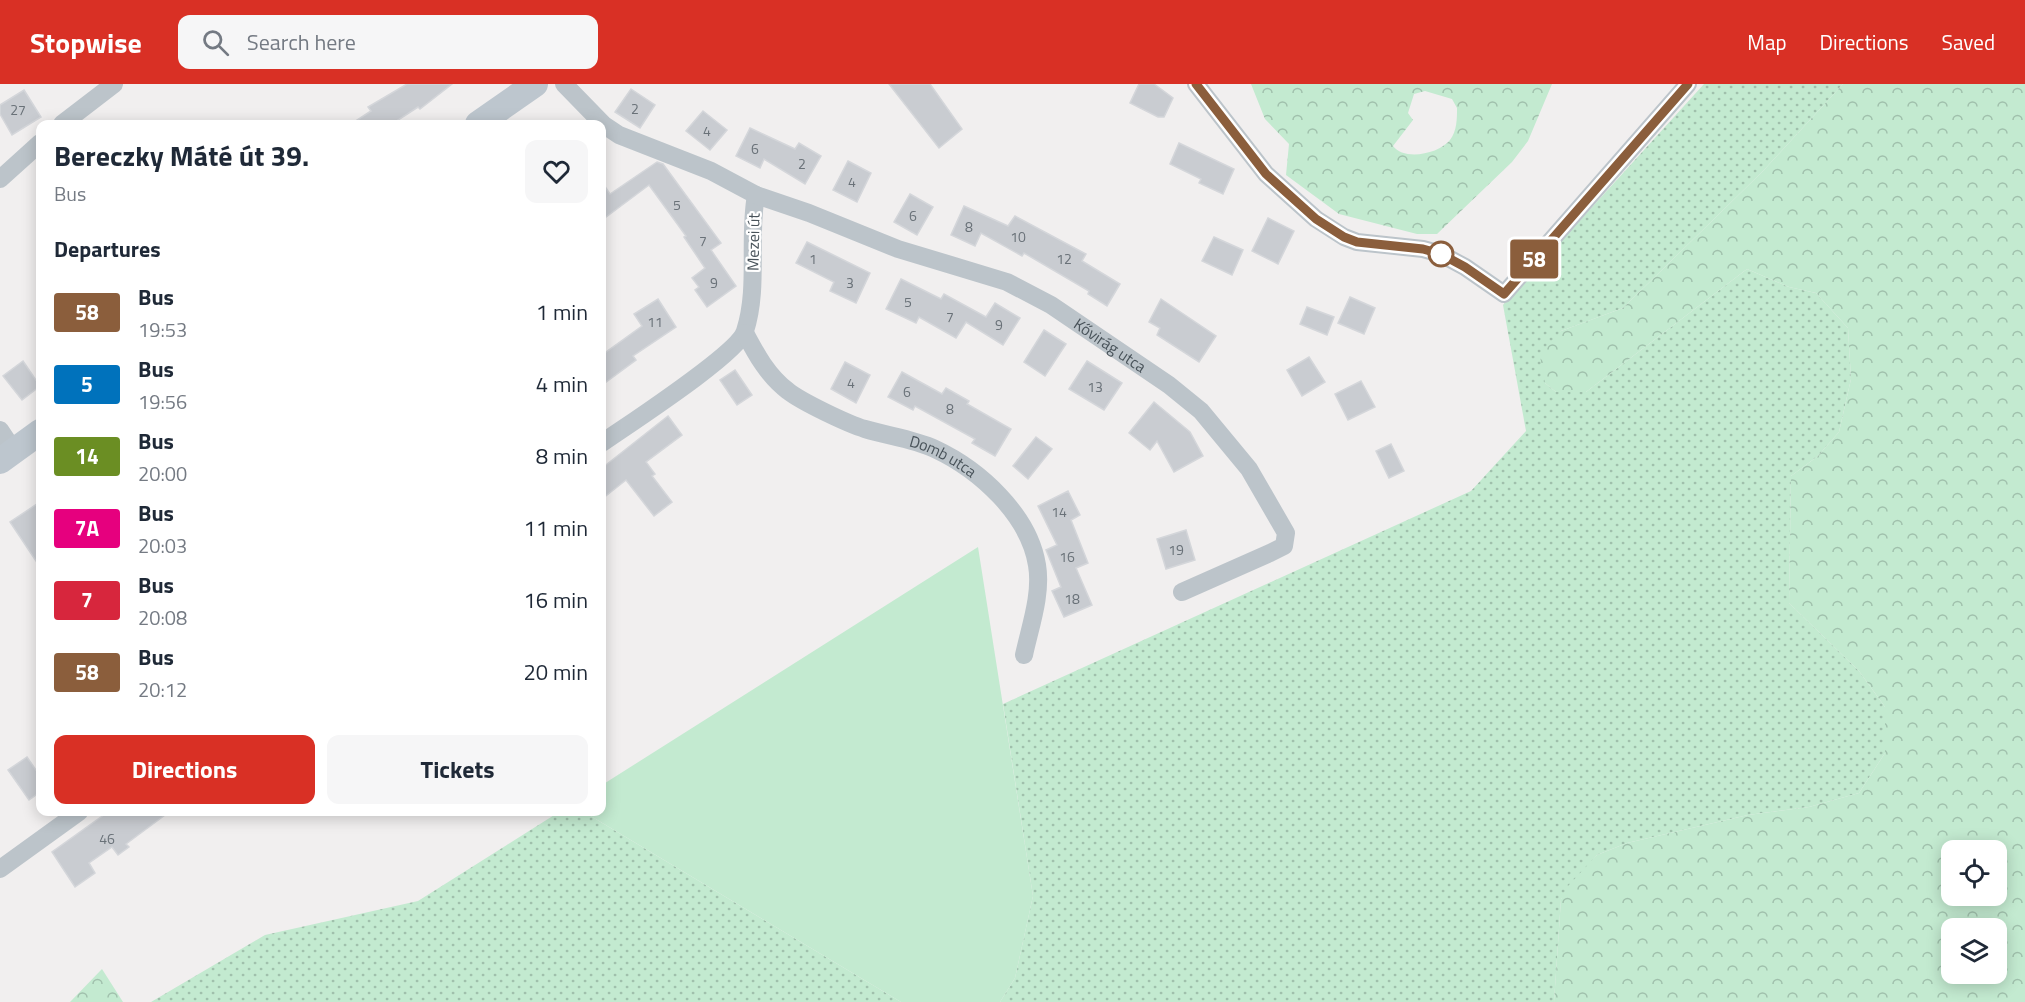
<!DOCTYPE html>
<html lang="en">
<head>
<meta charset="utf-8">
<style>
  :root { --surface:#fff; --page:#f6f6f7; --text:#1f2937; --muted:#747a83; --accent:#d93025 }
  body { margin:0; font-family:"Titillium Web",sans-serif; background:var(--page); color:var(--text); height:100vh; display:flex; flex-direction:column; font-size:22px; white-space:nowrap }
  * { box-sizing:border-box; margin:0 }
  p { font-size:20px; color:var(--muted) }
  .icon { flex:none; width:33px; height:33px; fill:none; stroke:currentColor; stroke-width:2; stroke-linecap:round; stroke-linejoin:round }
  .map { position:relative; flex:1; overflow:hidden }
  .sheet { position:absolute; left:36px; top:36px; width:570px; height:696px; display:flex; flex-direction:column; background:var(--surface); border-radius:12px; box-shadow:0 3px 15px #0003 }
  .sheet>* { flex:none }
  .badge { padding:0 12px; border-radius:4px; font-size:21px; line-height:39px }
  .fabs { position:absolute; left:1941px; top:756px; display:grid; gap:12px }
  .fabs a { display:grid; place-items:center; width:66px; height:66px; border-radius:12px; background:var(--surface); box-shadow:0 3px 15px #0003; font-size:30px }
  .map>.badge { position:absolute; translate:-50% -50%; box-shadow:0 0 0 3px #fff }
  h2 { padding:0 18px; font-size:22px; line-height:54px }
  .round { display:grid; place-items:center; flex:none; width:63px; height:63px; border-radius:12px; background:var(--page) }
  .overview { display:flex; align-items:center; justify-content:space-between; height:102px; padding:0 18px }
  h1 { font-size:28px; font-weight:700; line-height:45px }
  .cta { display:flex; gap:12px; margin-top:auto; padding:12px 18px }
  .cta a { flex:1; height:69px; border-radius:12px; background:var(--accent); color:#fff; font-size:24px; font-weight:700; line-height:69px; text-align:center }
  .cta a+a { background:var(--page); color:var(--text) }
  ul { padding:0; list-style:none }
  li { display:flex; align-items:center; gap:18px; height:72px; padding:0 18px }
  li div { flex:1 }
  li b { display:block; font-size:22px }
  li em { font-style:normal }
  li .badge { min-width:66px; font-weight:700; text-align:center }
  header { display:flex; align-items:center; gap:36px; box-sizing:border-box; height:84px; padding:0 30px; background:var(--accent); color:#fff }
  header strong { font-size:28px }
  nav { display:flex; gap:33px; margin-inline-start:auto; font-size:21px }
  .search { width:420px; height:54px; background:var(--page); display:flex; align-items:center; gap:15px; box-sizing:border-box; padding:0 21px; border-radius:12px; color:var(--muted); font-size:22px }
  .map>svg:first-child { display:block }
  .grass { fill:url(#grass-dots) }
  .forest { fill:url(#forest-crowns); fill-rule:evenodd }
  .garden { fill:#c3ead0 }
  .building { fill:#c9ccd1; stroke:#d4d6da; stroke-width:1.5 }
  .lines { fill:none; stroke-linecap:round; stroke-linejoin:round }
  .street { stroke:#bcc4ca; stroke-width:18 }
  .secondary { stroke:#bdc6ce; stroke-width:26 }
  .line-casing { stroke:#fff; stroke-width:14 }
  .line { stroke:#8b5e3c; stroke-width:9 }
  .stop-dot { fill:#fff; stroke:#8b5e3c; stroke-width:3 }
  .labels { text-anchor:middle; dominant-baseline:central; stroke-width:4.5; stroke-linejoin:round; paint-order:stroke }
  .number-label { font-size:14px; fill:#697178 }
  .street-label { font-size:16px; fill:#49535a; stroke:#fff }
</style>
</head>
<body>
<header>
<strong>Stopwise</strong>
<div class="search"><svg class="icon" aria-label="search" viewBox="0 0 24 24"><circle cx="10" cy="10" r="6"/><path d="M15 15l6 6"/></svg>Search here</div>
<nav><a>Map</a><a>Directions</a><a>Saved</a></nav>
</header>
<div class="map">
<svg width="2025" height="918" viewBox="0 0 2025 918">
  <defs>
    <pattern id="grass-dots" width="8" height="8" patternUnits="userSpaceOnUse" patternTransform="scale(1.5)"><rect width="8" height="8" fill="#c3ead0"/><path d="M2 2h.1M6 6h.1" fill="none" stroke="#a0c0ac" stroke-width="1.8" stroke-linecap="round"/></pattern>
    <pattern id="forest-crowns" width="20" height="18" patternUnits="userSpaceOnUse" patternTransform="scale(1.5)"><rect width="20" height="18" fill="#c3ead0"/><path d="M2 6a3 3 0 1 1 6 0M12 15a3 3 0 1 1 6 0" fill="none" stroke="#a0c0ac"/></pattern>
  </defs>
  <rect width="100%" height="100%" fill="#f1efef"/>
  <!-- grass -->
  <g class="grass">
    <polygon points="1704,0 1843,0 1763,87 1623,224 1561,247 1545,299 1556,308 1586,308 1747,185 1789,203 1816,209 1848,244 1851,295 1839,348 1818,372 1791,392 1789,519 1859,587 1885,623 1885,669 1859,709 1809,723 1748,731 1627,759 1597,771 1561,815 1554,918 1000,918 1015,894 1033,812 1003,620 1471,407 1526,347 1503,221"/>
    <polygon points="559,728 584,728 901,918 151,918 265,851 418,817"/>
  </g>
  <!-- forest -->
  <g class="forest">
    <path d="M 1251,0 L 1552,0 L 1528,57 L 1512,78 L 1437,150 L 1417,150 L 1339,130 L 1286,91 L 1289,60 L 1265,35 ZM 1425,7 L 1452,15 L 1457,24 C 1457,35 1457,47 1450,56 C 1439,70 1404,77 1393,62 L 1413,36 L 1408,29 L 1414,10 Z"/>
    <path d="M 1843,0 L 2025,0 L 2025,918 L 1554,918 L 1561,815 L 1568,802 L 1597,771 L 1627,759 L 1748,731 L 1809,723 L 1859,709 L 1885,669 L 1885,623 L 1859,587 L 1789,519 L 1791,392 L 1818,372 L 1839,348 L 1851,295 L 1848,244 L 1816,209 L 1789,203 L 1747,185 L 1586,308 L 1556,308 L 1545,299 L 1540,272 L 1561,247 L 1623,224 L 1763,87 ZM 1996,766 L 1996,812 L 1952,812 L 1952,766 ZM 1996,844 L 1996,890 L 1952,890 L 1952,844 Z"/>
    <polygon points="102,885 123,918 70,918"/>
  </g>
  <!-- garden -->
  <polygon class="garden" points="978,463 1033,812 1015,894 1000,918 901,918 584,728 602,728 602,701"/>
  <!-- building -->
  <g class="building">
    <polygon points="407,0 452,0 420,25 418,23 392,40 351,40 371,27 368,23"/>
    <polygon points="889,0 930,0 962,45 939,64"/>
    <polygon points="1139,0 1154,0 1173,14 1164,33 1158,33 1130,19"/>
    <polygon points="631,5 655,21 640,44 615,28"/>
    <polygon points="24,6 41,33 12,51 0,30 0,21"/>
    <polygon points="703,27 727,46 710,66 686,47"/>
    <polygon points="750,44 795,65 799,59 821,72 805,100 764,75 760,84 736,72"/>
    <polygon points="1179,59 1234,85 1223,110 1199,99 1201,95 1170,80"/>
    <polygon points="848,77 871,89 857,118 833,106"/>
    <polygon points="657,78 663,80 721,159 711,166 736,202 707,223 695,206 699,203 692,194 705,184 684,153 686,152 649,101 602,136 602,98 610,110"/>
    <polygon points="910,110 933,123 917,151 894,138"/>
    <polygon points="964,122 1008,142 1015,132 1086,170 1082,177 1120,200 1107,222 1088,210 1089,207 1024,169 1022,172 981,149 975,162 951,151"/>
    <polygon points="1268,134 1294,147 1278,180 1252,167"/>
    <polygon points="1214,153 1243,166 1232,191 1202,177"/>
    <polygon points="807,158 870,189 856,219 830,207 834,198 796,179"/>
    <polygon points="901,195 941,215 944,210 986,233 995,219 1020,234 1003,261 966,238 956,254 919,233 916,239 886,225"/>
    <polygon points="1350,213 1375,224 1364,250 1338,239"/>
    <polygon points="658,215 676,243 633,272 636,276 602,301 602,271 642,242 634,230"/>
    <polygon points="1161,215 1216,252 1199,278 1157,251 1160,244 1149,238"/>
    <polygon points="1307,223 1334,233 1327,251 1300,240"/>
    <polygon points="1044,246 1066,260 1045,292 1024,278"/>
    <polygon points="1309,273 1325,298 1302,312 1287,286"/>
    <polygon points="23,277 40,302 22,316 3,292"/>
    <polygon points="1087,277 1122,299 1104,326 1069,305"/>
    <polygon points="845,278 870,291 856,319 831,305"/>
    <polygon points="735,286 752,311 737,321 720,296"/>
    <polygon points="902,288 942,310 946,304 969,317 967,320 1011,345 995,372 972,359 975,355 915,322 913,326 888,313"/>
    <polygon points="1361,297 1375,323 1348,336 1335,310"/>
    <polygon points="1154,318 1190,348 1203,372 1174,388 1157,357 1150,366 1129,349"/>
    <polygon points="668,332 682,351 646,378 655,390 652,392 672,418 654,432 626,396 602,415 602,384"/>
    <polygon points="1036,353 1052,365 1028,395 1013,382"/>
    <polygon points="1391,360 1404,387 1389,394 1376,367"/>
    <polygon points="1068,407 1080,431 1071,436 1088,479 1076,484 1092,521 1064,533 1052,507 1061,503 1046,466 1057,461 1038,422"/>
    <polygon points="40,418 40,483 10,438"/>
    <polygon points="1186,446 1195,476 1166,485 1157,455"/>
    <polygon points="27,673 40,692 40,708 29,716 8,686"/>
    <polygon points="108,728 169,728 126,760 129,763 118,771 112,763 89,779 95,789 75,803 52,768"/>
  </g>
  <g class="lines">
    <!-- street -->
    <g class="street">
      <path d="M 564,0 L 604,41 L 619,51 L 711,87 L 756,111 C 748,155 759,204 745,247 C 738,270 626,342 602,359"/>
      <polyline points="1196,0 1266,90 1316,135 1344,153 1357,158 1423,165 1441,170 1465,183 1504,210 1688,0"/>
      <polyline points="62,40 114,0"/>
      <polyline points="0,95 40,59"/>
      <path id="s1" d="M 756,111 L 809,129 L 898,165 L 1007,198 L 1051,221 L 1169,301 L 1201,327 L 1249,385 L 1286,449 L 1284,462 L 1270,469 L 1182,508"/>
      <path id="s2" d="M 745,249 C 756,270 768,292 788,307 C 802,318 848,340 865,345 C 888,352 914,355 935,365 C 980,386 1029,431 1037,481 C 1042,510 1030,543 1024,571"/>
      <polyline points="0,346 14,367"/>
      <polyline points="0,785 79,728"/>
    </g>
    <!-- secondary -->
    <g class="secondary">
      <polyline points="478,40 535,0"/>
      <polyline points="0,377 40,348"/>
    </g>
  </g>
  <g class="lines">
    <!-- line casing -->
    <g class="line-casing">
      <polyline id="line" points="1196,0 1266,90 1316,135 1344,153 1357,158 1423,165 1441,170 1465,183 1504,210 1688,0"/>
    </g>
    <!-- line -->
    <use href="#line" class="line"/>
  </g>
  <!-- markers -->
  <circle class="stop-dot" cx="1441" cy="170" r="12"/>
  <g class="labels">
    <!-- number labels -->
    <g class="number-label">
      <text x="635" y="24">2</text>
      <text x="18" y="25">27</text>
      <text x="707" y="46">4</text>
      <text x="755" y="64">6</text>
      <text x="802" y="79">2</text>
      <text x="852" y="97">4</text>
      <text x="677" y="120">5</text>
      <text x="913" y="131">6</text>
      <text x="969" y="142">8</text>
      <text x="1018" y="152">10</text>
      <text x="703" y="156">7</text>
      <text x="813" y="174">1</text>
      <text x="1064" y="174">12</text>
      <text x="714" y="198">9</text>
      <text x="850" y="198">3</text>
      <text x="908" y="217">5</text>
      <text x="950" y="232">7</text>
      <text x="655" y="237">11</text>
      <text x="999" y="240">9</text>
      <text x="851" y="298">4</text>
      <text x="1095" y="302">13</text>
      <text x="907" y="307">6</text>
      <text x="950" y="324">8</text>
      <text x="1059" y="427">14</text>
      <text x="1176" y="465">19</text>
      <text x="1067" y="472">16</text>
      <text x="1072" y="514">18</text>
      <text x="107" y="754">46</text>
    </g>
    <!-- street labels -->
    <g class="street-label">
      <text transform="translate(753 158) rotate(-89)">Mezei út</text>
      <text stroke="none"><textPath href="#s1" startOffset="387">Kővirág utca</textPath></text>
      <text stroke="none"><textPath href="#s2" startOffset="242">Domb utca</textPath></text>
    </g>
  </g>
</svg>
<div class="fabs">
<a><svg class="icon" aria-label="locate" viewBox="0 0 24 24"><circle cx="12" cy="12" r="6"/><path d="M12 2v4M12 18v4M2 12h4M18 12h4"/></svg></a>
<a><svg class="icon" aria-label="layers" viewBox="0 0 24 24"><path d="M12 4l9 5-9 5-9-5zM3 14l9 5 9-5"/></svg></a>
</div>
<b class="badge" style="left:1534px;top:175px;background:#8b5e3c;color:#fff">58</b>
<section class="sheet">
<div class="overview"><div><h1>Bereczky Máté út 39.</h1><p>Bus</p></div><a class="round"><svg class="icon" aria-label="heart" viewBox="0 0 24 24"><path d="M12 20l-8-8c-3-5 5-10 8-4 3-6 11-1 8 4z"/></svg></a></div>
<h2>Departures</h2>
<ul>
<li><span class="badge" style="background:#8b5e3c;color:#fff">58</span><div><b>Bus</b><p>19:53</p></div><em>1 min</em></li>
<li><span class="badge" style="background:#0072bc;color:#fff">5</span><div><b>Bus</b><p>19:56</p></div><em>4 min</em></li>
<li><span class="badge" style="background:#6b8e23;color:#fff">14</span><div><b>Bus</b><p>20:00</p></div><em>8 min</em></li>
<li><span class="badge" style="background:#e6007e;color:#fff">7A</span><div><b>Bus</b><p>20:03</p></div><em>11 min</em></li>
<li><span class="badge" style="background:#d7263d;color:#fff">7</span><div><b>Bus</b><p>20:08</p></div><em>16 min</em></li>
<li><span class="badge" style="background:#8b5e3c;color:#fff">58</span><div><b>Bus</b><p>20:12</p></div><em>20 min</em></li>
</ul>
<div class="cta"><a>Directions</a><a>Tickets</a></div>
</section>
</div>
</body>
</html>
